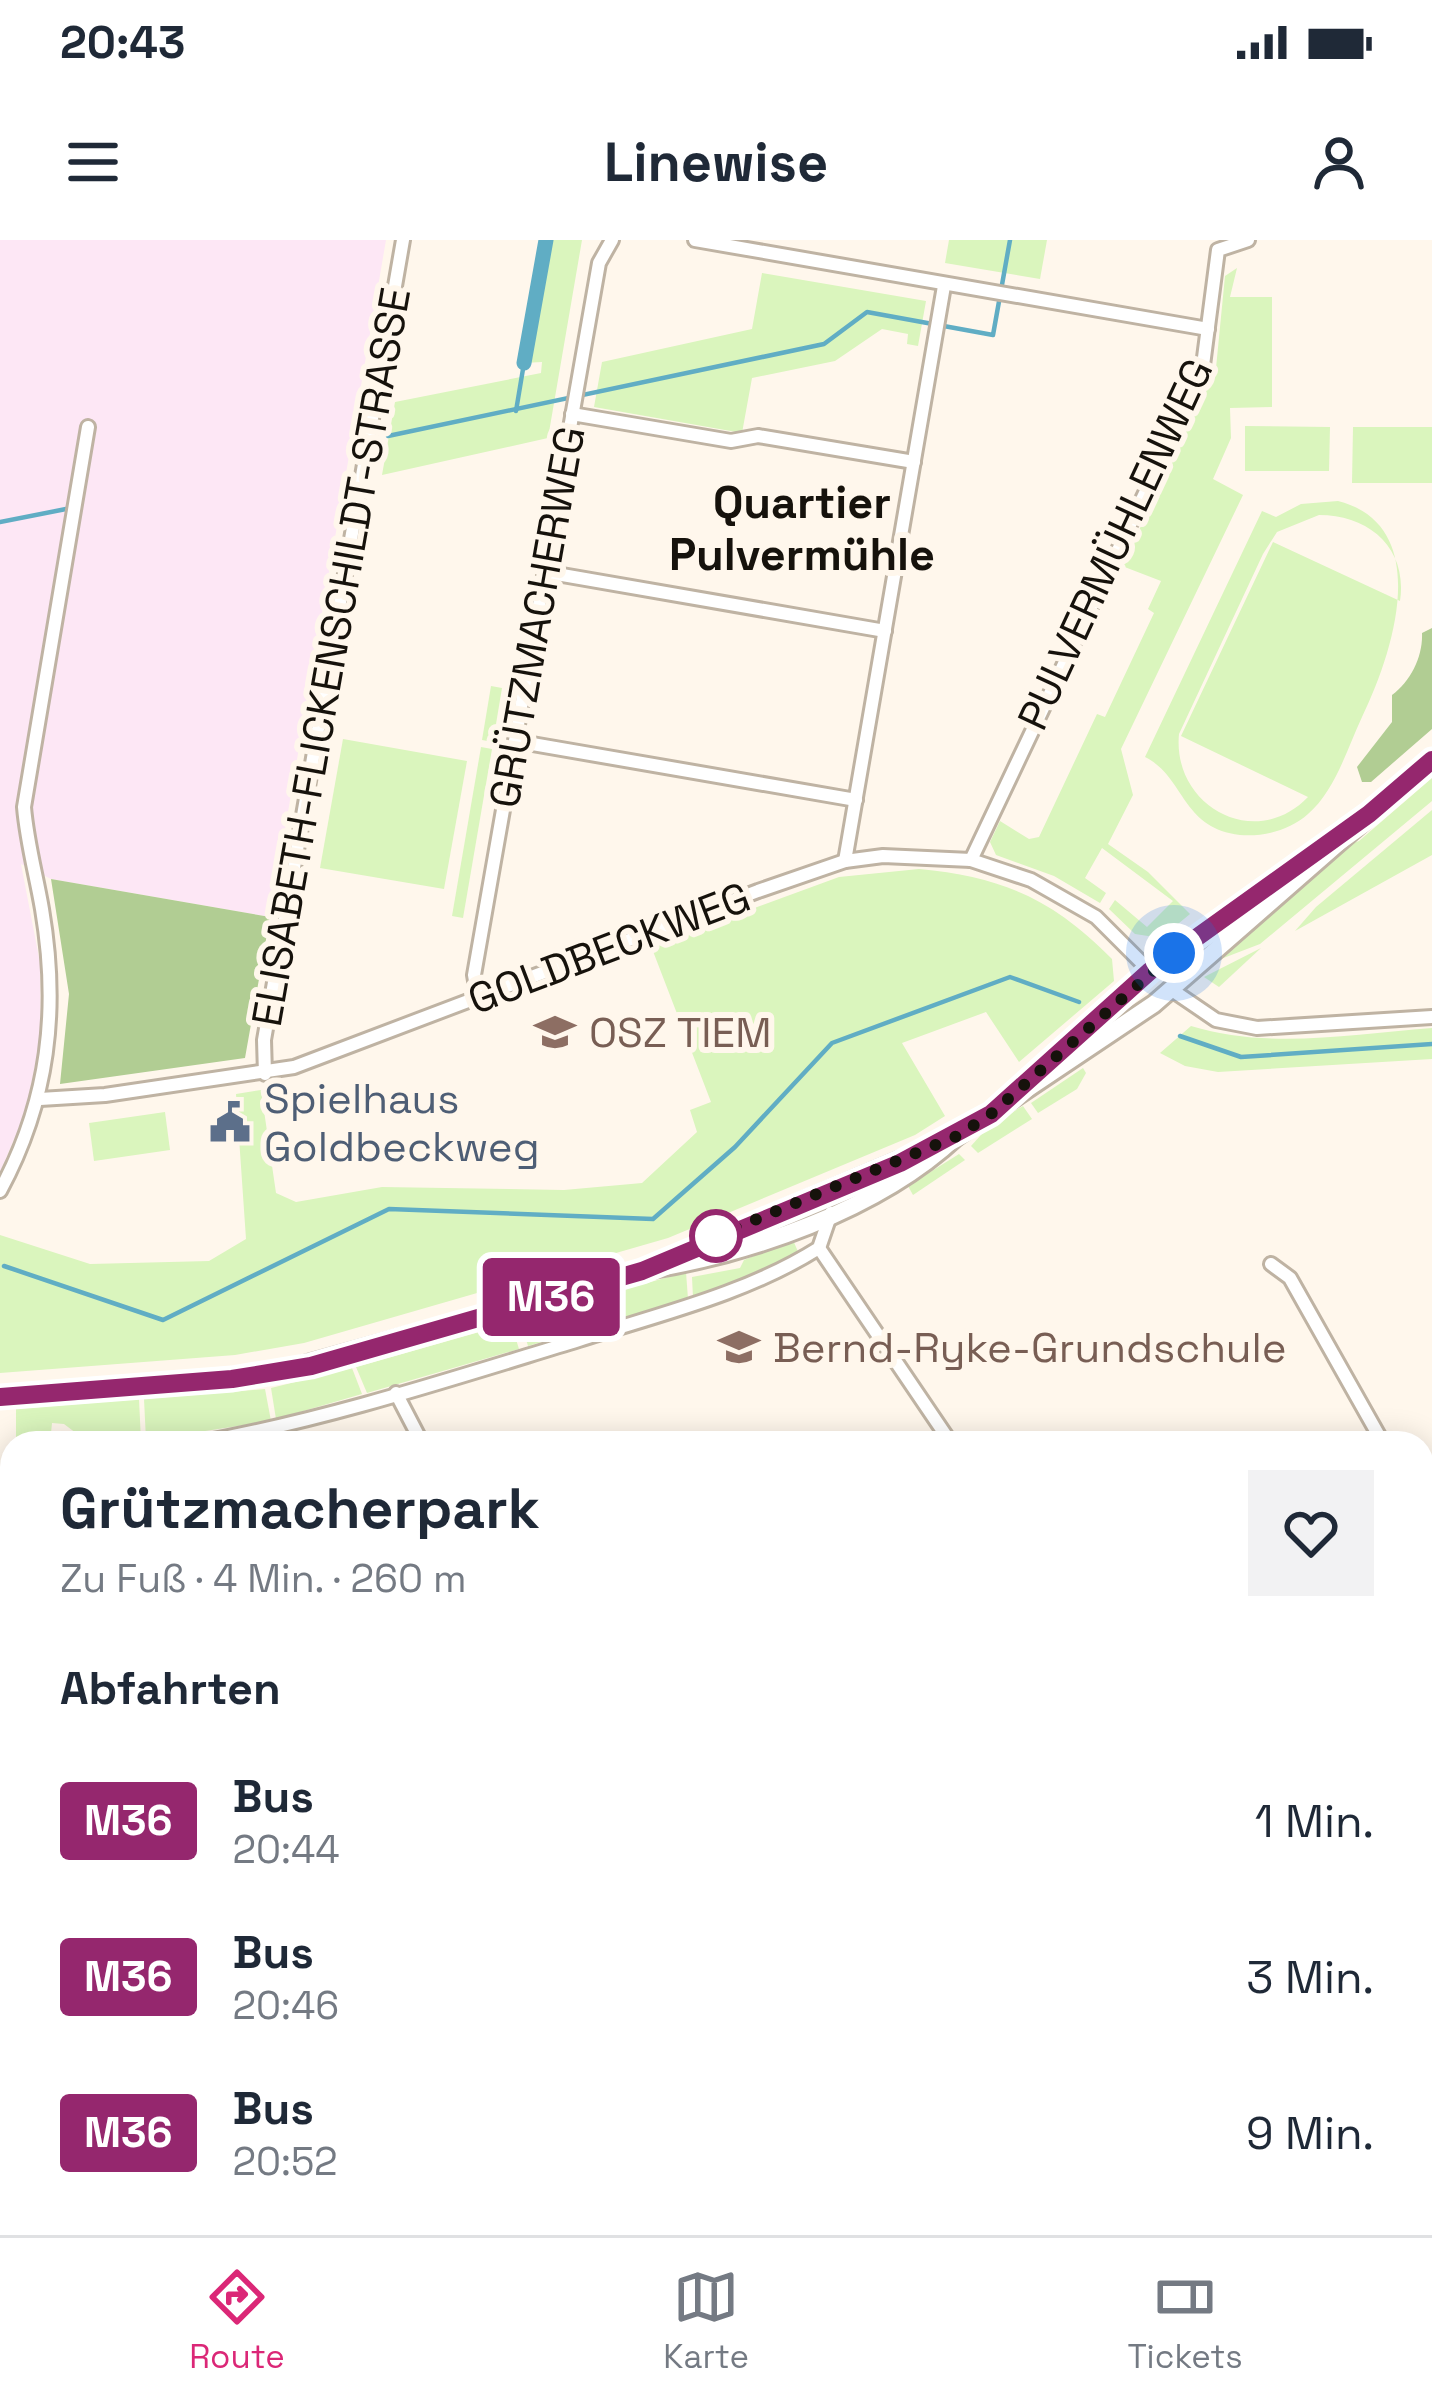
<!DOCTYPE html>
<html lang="de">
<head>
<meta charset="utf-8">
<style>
  :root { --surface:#fff; --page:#f2f2f3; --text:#1f2937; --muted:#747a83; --line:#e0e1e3; --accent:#db2777 }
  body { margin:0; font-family:"Space Grotesk",sans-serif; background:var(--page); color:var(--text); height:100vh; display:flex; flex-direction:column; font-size:45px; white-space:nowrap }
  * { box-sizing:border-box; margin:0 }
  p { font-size:39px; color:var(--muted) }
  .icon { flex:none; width:66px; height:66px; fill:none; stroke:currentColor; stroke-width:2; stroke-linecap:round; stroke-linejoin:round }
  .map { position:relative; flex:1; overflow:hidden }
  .panel { position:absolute; left:0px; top:1191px; width:1434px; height:804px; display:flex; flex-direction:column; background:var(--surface); border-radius:36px 36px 0 0; box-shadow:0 6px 30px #0003 }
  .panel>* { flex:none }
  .badge { padding:0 24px; border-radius:9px; font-size:42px; line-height:78px }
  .you { position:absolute; width:60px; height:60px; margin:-30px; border:9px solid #fff; border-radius:50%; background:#1a73e8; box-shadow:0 0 0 18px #1a73e833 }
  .map>.badge { position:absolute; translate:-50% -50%; box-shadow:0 0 0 6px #fff }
  h2 { padding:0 60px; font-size:45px; line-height:108px }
  .round { display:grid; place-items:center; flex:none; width:126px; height:126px; border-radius:0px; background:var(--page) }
  .head { display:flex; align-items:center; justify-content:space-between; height:204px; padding:0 60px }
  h1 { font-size:57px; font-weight:700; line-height:90px }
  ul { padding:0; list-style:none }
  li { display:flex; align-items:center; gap:36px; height:156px; padding:0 60px }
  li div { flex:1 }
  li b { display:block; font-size:45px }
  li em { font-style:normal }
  li .badge { min-width:132px; font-weight:700; text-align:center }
  .status { display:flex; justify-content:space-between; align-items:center; height:84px; padding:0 60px; background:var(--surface); direction:ltr }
  .status svg { height:33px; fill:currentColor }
  header { display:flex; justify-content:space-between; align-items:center; height:156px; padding:0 60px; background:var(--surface); font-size:54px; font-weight:700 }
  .menu { display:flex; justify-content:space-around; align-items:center; height:168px; border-top:3px solid var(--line); background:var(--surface); font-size:33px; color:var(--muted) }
  .menu a { display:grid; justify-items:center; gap:6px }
  .menu .active { color:var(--accent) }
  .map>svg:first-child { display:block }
  .industrial { fill:#fde7f5 }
  .green { fill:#daf5bd; fill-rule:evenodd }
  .forest { fill:#b1cd93 }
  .water { fill:#60adc4 }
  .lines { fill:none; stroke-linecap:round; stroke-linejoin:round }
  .stream { stroke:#60adc4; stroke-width:4.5 }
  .canal { stroke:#60adc4; stroke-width:15 }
  .minor-casing { stroke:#bfb3a3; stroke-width:18 }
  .tertiary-casing { stroke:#bfb3a3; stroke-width:21 }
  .secondary-casing { stroke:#bfb3a3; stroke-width:22 }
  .minor { stroke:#fff; stroke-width:12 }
  .tertiary { stroke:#fff; stroke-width:15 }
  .secondary { stroke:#fff; stroke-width:16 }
  .line-casing { stroke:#fff; stroke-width:27 }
  .line { stroke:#95276e; stroke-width:18 }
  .walk { stroke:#16120c; stroke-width:12; stroke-dasharray:0 21.6 }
  .stop-dot { fill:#fff; stroke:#95276e; stroke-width:6 }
  .labels { text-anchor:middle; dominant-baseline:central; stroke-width:12; stroke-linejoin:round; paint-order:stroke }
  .street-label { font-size:42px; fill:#16120c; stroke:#fff7ec }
  .education-label { font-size:42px; fill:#785e54; stroke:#fff7ec; text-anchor:start }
  .service-label { font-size:42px; fill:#4e5e75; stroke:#fff7ec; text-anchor:start }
  .neighbourhood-label { font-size:45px; font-weight:bold; fill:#16120c; stroke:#fff7ec }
</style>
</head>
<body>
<div class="status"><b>20:43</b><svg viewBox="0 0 49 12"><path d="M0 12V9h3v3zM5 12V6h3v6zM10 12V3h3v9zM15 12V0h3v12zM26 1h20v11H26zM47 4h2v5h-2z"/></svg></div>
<header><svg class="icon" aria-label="menu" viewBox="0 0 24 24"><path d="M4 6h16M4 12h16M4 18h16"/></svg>Linewise<svg class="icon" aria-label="person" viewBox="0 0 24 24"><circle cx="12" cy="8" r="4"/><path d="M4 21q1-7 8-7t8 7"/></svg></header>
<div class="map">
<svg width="1432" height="1995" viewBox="0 0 1432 1995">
  <rect width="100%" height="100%" fill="#fff7ec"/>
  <!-- industrial -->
  <polygon class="industrial" points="0,0 386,0 270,677 51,639 21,624 40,723 41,797 25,874 0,932"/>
  <!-- green -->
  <g class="green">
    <polygon points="546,0 582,0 548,198 382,235 395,162 541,133 542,122 524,123"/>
    <polygon points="949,0 1047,0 1040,39 945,23"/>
    <polygon points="1237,28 1230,57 1272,57 1272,167 1230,168 1231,198 1213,239 1243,255 1121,509 1133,555 1108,604 1148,632 1190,674 1161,698 1135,694 1109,669 1115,660 1147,687 1173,661 1102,608 1085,638 1106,653 1100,663 1054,636 996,615 990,602 1000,581 1029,599 1039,597 1097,474 1105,477 1154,373 1148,369 1161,341 1122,326 1216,128 1225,36"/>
    <polygon points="762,33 926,61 918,106 907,104 908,94 882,89 835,121 752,138 742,193 594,167 602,122 752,89"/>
    <polygon points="1245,186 1330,187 1329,231 1245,231"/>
    <polygon points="1353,187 1432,187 1432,243 1352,243"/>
    <path d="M 1338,261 C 1432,285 1396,407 1362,477 C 1347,509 1335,551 1308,574 C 1290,590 1264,597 1240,595 C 1181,588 1185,537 1145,517 L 1262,271 L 1276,277 L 1301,264 ZM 1319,275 C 1369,275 1408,308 1400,361 L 1273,302 L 1181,496 L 1308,557 C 1255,612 1172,566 1179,494 L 1263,314 L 1277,292 Z"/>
    <polygon points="491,446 502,448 493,502 482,500"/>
    <polygon points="343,499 467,521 444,649 320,628"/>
    <polygon points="481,507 492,509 463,678 452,676"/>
    <polygon points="1432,538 1432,561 1426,566 1260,704 1213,722 1340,615 1341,607 1359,601"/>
    <polygon points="1432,570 1432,615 1295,691 1316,667"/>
    <polygon points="1339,579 1330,595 1182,694"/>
    <path d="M 919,629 C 1003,637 1053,659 1112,719 L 1114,741 L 1019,822 L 986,772 L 902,803 L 945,876 L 915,895 L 668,998 L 304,1103 L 235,1115 L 0,1133 L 0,995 L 90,1024 L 209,1021 L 246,999 L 236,854 L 261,850 L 276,953 L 296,962 L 382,947 L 564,950 L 642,943 L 697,892 L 690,870 L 711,862 L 651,706 L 839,637 Z"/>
    <polygon points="1261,708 1219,747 1204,737"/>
    <path d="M 1191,786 C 1269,810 1352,794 1432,788 L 1432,819 L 1218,832 L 1185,826 L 1160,813 Z"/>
    <polygon points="1083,828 1086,833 1077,849 1038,873 1031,863"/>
    <polygon points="1023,866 1032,879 978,913 971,906 989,886"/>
    <polygon points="165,872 170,910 94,921 89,883"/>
    <polygon points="959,914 965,920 913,955 908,946"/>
    <polygon points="793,1000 799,1014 693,1058 692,1037 740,1028 744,1020"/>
    <polygon points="686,1032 688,1059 528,1106 520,1079"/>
    <polygon points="511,1083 519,1109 367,1153 356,1127"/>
    <polygon points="352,1128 362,1154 276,1179 271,1148"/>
    <polygon points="265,1149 271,1181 146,1200 144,1159"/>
    <polygon points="139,1159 141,1201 84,1199 64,1184 52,1183 50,1203 16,1202 16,1169"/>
  </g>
  <!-- forest -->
  <g class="forest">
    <path d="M 1432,388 L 1432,489 L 1371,542 L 1362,542 L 1357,527 L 1392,482 L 1392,455 C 1411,441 1423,416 1422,393 Z"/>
    <polygon points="51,639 270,677 245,818 60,844 69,754"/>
  </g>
  <!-- water -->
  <g class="water">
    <polygon points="1432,1704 1432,1836 1422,1863 1422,1718"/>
    <polygon points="1350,1983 1408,1983 1409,1995 1350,1995"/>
  </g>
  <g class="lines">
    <!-- stream -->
    <g class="stream">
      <polyline points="516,171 524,123"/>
      <polyline points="388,196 824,104 867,72 993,95 1010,0"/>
      <polyline points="0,282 66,269"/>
      <polyline points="1180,796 1241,817 1432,804"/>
      <polyline points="4,1026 163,1080 389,969 653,979 735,907 832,803 1010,737 1079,762"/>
    </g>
    <!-- canal -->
    <polyline class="canal" points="524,123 546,0"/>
    <!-- minor casing -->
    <g class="minor-casing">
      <g id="minor">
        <polyline points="695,0 1208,89"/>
        <polyline points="572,174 731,201 758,196 914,222"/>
        <polyline points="545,332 885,391"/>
        <polyline points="515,501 856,560"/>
        <polyline points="971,620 1202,133 1218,10 1248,0"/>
        <polyline points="845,621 944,46"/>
        <polyline points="1172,750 1216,780 1257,788 1432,777"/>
        <polyline points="478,758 474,735 599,23 612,0"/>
        <polyline points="265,834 264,800 403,0"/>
        <polyline points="40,859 105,855 294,827 758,651 845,621 883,616 971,620 1031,640 1096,677 1150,731"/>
        <path d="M 0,951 C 49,860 59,769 42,669 C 36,634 27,603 24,567 L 88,187"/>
        <polyline points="819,1008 951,1203"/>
        <polyline points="1271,1024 1290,1038 1383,1203"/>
        <polyline points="396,1153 422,1203"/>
        <path d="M 197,1203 C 326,1180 454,1138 579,1100 C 660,1074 746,1054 819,1008 L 831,973"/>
        <polyline points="1422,1268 1432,1285"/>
        <polyline points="0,1798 12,1830"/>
        <polyline points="67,1983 71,1995"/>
        <polyline points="878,1983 884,1995"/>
        <polyline points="1304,1983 1308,1995"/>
        <polyline points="254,1995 275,1983"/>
      </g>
    </g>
    <!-- tertiary casing -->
    <g class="tertiary-casing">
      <g id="tertiary">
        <polyline points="0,1425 12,1443"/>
        <polyline points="1422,1581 1432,1575"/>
        <polyline points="1422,1610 1432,1604"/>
        <polyline points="330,1983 337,1995"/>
        <polyline points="714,1995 735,1983"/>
        <polyline points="771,1995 791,1983"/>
      </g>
    </g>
    <!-- secondary casing -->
    <g class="secondary-casing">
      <g id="secondary">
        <polyline points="1024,842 1150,731 1294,626"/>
        <polyline points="661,1022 957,896 1154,764 1432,521"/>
        <path d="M 0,1156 L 268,1135 L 642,1031 C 749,1014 877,971 957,896"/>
      </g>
    </g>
    <!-- minor -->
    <use href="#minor" class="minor"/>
    <!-- tertiary -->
    <use href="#tertiary" class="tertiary"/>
    <!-- secondary -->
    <use href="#secondary" class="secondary"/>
  </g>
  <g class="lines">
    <!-- line casing -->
    <g class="line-casing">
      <polyline id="line" points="0,1157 232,1139 311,1126 642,1031 900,923 991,874 1150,731 1369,574 1432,520"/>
    </g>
    <!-- line -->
    <use href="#line" class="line"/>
    <!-- walk -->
    <polyline class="walk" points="716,996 957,896 991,874 1174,713"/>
  </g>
  <!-- icons -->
  <defs>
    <g id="school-bare" transform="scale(3.24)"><path d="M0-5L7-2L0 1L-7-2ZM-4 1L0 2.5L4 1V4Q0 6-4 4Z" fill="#8d6e63" stroke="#fff7ec" stroke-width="2.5" paint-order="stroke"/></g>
    <g id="civic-bare" transform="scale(3.24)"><path d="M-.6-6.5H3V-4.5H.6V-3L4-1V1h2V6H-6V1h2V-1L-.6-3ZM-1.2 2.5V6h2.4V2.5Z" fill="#5c6f8a" stroke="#fff7ec" stroke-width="2.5" paint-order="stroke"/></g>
  </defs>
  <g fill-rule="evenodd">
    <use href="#school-bare" x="555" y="792"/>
    <use href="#civic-bare" x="230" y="882"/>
    <use href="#school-bare" x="739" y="1107"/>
  </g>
  <!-- markers -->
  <circle class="stop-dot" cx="716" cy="996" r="24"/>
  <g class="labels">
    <!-- street labels -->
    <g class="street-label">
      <text transform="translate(1115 304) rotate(-65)">PULVERMÜHLENWEG</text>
      <text transform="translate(537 377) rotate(-80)">GRÜTZMACHERWEG</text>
      <text transform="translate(331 417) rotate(-80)">ELISABETH-FLICKENSCHILDT-STRASSE</text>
      <text transform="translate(609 708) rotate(-21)">GOLDBECKWEG</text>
    </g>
    <!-- education labels -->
    <g class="education-label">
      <text x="589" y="792">OSZ TIEM</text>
      <text x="773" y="1107">Bernd-Ryke-Grundschule</text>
    </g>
    <!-- service labels -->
    <g class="service-label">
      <text x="264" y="858">Spielhaus<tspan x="264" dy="48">Goldbeckweg</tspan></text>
    </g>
    <!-- neighbourhood labels -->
    <g class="neighbourhood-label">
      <text x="802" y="262">Quartier<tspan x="802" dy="52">Pulvermühle</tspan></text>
    </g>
  </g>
</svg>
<div class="you" style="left:1174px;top:713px"></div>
<b class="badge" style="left:551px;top:1057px;background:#95276e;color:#fff">M36</b>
<section class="panel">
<div class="head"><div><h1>Grützmacherpark</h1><p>Zu Fuß · 4 Min. · 260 m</p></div><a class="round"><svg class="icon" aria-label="heart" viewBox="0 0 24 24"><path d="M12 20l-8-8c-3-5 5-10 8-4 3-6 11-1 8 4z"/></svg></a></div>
<h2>Abfahrten</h2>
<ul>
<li><span class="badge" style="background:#95276e;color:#fff">M36</span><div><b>Bus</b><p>20:44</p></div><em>1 Min.</em></li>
<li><span class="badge" style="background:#95276e;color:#fff">M36</span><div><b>Bus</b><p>20:46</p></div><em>3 Min.</em></li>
<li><span class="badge" style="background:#95276e;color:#fff">M36</span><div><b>Bus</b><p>20:52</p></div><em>9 Min.</em></li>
</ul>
</section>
</div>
<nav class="menu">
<a class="active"><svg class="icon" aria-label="directions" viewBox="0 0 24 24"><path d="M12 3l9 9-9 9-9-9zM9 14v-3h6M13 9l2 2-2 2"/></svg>Route</a>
<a><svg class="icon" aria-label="map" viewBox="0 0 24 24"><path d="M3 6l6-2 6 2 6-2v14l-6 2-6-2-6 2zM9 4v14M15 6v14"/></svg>Karte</a>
<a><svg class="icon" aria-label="tickets" viewBox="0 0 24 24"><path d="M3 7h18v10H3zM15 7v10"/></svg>Tickets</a>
</nav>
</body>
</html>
